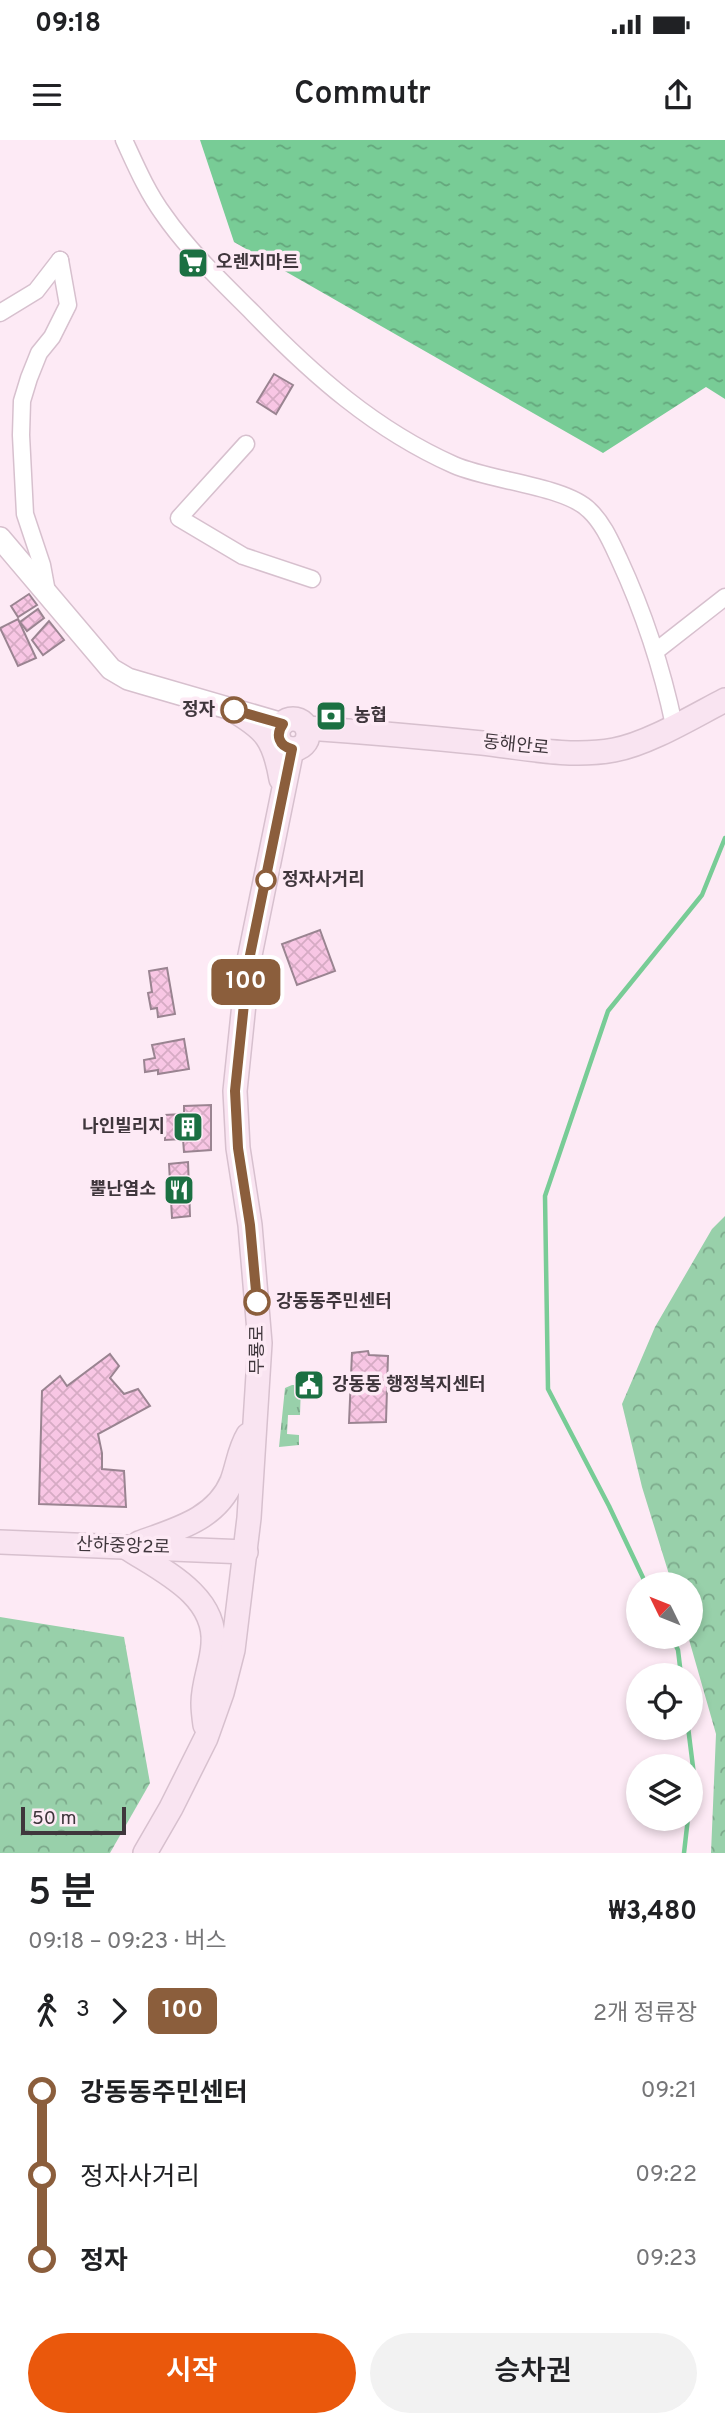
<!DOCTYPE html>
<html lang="ko">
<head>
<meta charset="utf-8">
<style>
  :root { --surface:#fff; --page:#f2f2f2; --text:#202124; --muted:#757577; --accent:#ea580c }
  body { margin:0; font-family:Overpass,"Noto Sans KR",sans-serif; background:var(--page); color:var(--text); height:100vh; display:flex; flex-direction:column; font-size:26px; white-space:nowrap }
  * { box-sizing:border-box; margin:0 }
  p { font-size:23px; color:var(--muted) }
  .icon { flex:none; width:38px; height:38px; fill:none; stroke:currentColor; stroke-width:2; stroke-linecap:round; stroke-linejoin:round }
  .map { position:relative; height:1713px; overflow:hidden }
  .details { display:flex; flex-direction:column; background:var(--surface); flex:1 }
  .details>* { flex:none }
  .badge { padding:0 14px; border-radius:10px; font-size:24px; line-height:46px }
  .needle { width:46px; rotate:313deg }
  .tools { position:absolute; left:626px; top:1432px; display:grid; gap:14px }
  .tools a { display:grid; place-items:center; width:77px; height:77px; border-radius:50%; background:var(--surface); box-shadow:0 4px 10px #0003; font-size:35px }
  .scale { position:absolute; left:21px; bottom:18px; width:105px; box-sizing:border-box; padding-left:7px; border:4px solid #3f363c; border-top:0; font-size:19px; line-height:24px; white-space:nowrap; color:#3f363c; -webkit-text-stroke:5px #fdeaf5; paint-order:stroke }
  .map>.badge { position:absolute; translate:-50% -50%; box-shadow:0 0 0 4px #fff }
  .legs { display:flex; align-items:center; gap:10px; height:77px; padding:0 28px; font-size:23px }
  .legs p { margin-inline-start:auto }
  .headline { display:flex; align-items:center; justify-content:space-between; height:119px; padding:0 28px }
  h1 { font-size:38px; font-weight:600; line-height:52px }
  .cta { display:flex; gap:14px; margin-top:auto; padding:14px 28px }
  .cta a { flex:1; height:80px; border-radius:42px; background:var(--accent); color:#fff; font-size:28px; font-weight:600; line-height:80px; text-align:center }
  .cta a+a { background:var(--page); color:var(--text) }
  ul { padding:0 28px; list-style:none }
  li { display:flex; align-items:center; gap:24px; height:84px; font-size:26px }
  li i { display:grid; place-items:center; width:10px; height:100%; margin:0 9px; background:currentColor }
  li i::after { content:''; width:18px; height:18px; margin:-9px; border:5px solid; border-radius:50%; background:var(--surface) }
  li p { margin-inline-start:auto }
  li:first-child i { background:linear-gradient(#0000 50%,currentColor 0) }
  li:last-child i { background:linear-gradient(currentColor 50%,#0000 0) }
  .status { display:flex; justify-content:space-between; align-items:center; height:49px; padding:0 35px; background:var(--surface); direction:ltr }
  .status svg { height:19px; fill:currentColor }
  header { display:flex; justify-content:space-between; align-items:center; height:91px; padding:0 28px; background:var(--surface); font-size:32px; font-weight:600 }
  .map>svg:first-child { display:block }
  .grass { fill:url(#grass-tufts) }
  .forest { fill:url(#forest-crowns) }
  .water { fill:url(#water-ripples) }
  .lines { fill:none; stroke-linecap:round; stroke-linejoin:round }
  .stream { stroke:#78cc96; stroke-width:4.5 }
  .building { fill:url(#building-cross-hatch); stroke:#9a8491; stroke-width:2 }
  .minor-casing { stroke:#d7c0ce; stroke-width:19 }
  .tertiary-casing { stroke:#d7c0ce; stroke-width:24 }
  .secondary-casing { stroke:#d7c0ce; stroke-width:26 }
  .minor { stroke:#fff; stroke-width:16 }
  .tertiary { stroke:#fff; stroke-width:21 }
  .secondary { stroke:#f9e4f1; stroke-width:23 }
  .line-1-casing { stroke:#fff; stroke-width:16 }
  .line-1 { stroke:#8b5e3c; stroke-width:10 }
  .stop-1-dot { fill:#fff; stroke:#8b5e3c; stroke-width:3.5 }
  .labels { text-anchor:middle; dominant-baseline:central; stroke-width:7; stroke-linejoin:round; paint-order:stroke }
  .poi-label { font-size:18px; font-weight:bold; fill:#3f363c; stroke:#fdeaf5; text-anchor:start }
  .stop-label { font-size:18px; font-weight:bold; fill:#3f363c; stroke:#fdeaf5; text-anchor:start }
  .street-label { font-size:18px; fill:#3f363c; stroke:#fdeaf5 }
</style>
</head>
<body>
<div class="status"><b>09:18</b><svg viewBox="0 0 49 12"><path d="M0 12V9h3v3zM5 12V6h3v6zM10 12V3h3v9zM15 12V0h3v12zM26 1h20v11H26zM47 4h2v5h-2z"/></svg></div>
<header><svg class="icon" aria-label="menu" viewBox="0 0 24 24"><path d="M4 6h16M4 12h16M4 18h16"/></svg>Commutr<svg class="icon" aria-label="share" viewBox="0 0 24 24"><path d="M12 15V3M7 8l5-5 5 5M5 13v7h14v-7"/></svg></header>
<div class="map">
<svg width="725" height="1713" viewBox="0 0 725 1713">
  <defs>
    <pattern id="grass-tufts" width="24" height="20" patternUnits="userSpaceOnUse" patternTransform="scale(1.75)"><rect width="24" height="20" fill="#98d0aa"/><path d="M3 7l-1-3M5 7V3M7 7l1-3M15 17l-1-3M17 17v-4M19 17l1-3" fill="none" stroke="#7daa8c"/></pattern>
    <pattern id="forest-crowns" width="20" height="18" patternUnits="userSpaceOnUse" patternTransform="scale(1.75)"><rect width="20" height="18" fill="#98d0aa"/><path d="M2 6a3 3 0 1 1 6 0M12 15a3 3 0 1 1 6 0" fill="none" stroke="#7daa8c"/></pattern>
    <pattern id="water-ripples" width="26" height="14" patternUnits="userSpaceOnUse" patternTransform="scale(1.75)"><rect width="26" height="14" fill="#78cc96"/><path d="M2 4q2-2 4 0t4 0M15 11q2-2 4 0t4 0" fill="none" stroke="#64a67c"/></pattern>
    <pattern id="building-cross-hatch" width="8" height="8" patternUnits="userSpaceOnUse" patternTransform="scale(1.75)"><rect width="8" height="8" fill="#f8c6e4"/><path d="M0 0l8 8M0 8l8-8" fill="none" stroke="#d6abc4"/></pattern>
  </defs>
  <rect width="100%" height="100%" fill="#fdeaf5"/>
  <!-- grass -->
  <polygon class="grass" points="292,1245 301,1245 300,1275 288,1275 287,1294 299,1295 299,1305 279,1307 285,1248"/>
  <!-- forest -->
  <g class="forest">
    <polygon points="725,1076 725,1713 711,1713 716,1594 688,1496 691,1496 691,1444 672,1444 642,1347 622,1264 655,1187 712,1089"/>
    <polygon points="0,1477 124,1497 150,1643 110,1713 0,1713"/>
  </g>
  <!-- water -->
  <polygon class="water" points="200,0 725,0 725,259 706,247 603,313 234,102"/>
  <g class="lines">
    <!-- stream -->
    <g class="stream">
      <polyline points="646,1444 609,1366 548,1249 545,1056 608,871 702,755 725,698"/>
      <polyline points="671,1496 678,1510 681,1535"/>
      <polyline points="688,1587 694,1635 691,1653"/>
      <polyline points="684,1713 688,1678"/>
    </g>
  </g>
  <!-- building -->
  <g class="building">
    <polygon points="274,234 293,245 276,274 257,262"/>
    <polygon points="29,454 37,465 18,477 11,466"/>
    <polygon points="38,469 44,478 27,491 20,482"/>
    <polygon points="18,479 36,518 18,526 0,488"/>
    <polygon points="49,481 64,500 43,515 32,500"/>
    <polygon points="320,790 335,831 297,845 282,804"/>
    <polygon points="167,828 175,874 158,877 157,868 151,869 148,853 152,852 149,831"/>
    <polygon points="184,899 189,929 158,934 158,930 145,932 144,920 155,918 152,905"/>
    <polygon points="211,965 211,1010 184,1012 183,999 165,1000 165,975 184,974 184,966"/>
    <polygon points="188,1022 190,1076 172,1078 169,1024"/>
    <polygon points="368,1211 369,1215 388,1216 386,1282 349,1283 352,1213"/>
    <polygon points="110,1214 119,1226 110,1238 124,1254 138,1249 150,1266 98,1294 102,1313 102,1329 124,1331 126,1367 39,1364 42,1251 60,1236 67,1246"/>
  </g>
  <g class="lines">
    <!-- minor casing -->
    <g class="minor-casing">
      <g id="minor">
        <path d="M 124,0 C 136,26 147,52 164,75 C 189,111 222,142 253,173 C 313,235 375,290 454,325 C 490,341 565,346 589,370 C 603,383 611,402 619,419 C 644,473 662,528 674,585"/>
        <polyline points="0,173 36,151 60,120"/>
        <polyline points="246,304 179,378 243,416 312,439"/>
        <polyline points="47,452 42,425 25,374 21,295 22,261 29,238 39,213 52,197 68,165 60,120"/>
        <polyline points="656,511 725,457"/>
      </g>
    </g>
    <!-- tertiary casing -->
    <g class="tertiary-casing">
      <polyline id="tertiary" points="0,398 111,529 128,539 145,544 283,584"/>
    </g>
    <!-- secondary casing -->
    <g class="secondary-casing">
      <g id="secondary">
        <path d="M 231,569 C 266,589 274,599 281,639"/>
        <circle cx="293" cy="594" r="15"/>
        <path d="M 307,588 C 365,592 423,597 482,603 C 524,608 571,618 614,610 C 648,604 694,576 725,560"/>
        <polyline points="0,1402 246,1412"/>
        <path d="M 139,1403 C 174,1390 216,1380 232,1341 C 238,1325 239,1310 248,1295"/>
        <path d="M 127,1408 C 161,1430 217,1455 213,1504 C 212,1524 203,1543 203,1563 C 203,1570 204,1578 205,1585"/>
        <polyline points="145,1713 171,1668 206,1598 222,1553 233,1510 249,1378 260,1203 250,1085 238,1008 235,951 248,825 292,609"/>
      </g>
    </g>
    <!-- minor -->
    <use href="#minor" class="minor"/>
    <!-- tertiary -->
    <use href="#tertiary" class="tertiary"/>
    <!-- secondary -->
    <use href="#secondary" class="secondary"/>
  </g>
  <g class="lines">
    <!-- line-1 casing -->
    <g class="line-1-casing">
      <path id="line-1" d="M 234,570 L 283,584 C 275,595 279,606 292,609 L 248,825 L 235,951 L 238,1008 L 250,1085 L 257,1162"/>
    </g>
    <!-- line-1 -->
    <use href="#line-1" class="line-1"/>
  </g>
  <!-- icons -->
  <defs>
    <g id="supermarket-square" transform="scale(1.575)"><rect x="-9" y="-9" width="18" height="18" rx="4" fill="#1b7042" stroke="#fdeaf5"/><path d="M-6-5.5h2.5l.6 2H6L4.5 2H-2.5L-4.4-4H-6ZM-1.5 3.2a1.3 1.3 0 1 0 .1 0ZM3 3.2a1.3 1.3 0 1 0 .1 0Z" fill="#fff"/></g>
    <g id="bank-square" transform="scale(1.575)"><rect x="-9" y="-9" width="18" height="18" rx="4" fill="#1b7042" stroke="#fdeaf5"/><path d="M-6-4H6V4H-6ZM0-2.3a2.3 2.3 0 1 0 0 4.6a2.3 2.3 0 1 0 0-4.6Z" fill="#fff"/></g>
    <g id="building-square" transform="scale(1.575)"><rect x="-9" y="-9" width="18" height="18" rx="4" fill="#1b7042" stroke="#fdeaf5"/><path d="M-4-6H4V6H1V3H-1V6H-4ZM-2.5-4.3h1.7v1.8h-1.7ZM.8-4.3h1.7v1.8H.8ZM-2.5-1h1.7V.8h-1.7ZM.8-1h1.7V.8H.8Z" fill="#fff"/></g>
    <g id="restaurant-square" transform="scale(1.575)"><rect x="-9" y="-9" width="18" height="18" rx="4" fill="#1b7042" stroke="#fdeaf5"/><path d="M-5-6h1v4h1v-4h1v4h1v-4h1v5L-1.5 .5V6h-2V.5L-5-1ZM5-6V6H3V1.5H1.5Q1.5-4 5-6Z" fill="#fff"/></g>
    <g id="civic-square" transform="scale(1.575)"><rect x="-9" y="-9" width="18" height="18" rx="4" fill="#1b7042" stroke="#fdeaf5"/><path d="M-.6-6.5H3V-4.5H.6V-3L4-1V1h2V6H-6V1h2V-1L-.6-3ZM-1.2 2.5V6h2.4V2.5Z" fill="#fff"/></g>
  </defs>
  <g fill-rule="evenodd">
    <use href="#supermarket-square" x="193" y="123"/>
    <use href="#bank-square" x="331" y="576"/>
    <use href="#building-square" x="188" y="987"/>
    <use href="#restaurant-square" x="179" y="1050"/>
    <use href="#civic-square" x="309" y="1245"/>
  </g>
  <!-- markers -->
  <g class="stop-1-dot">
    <circle cx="234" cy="570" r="12"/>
    <circle cx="266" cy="740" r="9"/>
    <circle cx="257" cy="1162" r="12"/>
  </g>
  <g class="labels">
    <!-- poi labels -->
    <g class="poi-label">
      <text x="216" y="123">오렌지마트</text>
      <text x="354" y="576">농협</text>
      <text x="165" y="987" text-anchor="end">나인빌리지</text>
      <text x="156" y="1050" text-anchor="end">뿔난염소</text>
      <text x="332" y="1245">강동동 행정복지센터</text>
    </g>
    <!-- stop labels -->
    <g class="stop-label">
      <text x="215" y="570" text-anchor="end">정자</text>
      <text x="282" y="740">정자사거리</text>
      <text x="276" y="1162">강동동주민센터</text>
    </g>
    <!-- street labels -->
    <g class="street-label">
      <text transform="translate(516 606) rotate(6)">동해안로</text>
      <text transform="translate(258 1210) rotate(-90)">무룡로</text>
      <text transform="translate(123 1407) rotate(2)">산하중앙2로</text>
    </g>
  </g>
</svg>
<div class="tools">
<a><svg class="needle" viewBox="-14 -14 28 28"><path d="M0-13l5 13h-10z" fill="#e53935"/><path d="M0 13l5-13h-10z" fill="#757577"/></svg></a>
<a><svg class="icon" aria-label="locate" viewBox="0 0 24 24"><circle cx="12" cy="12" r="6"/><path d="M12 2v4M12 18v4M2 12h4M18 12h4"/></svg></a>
<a><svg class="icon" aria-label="layers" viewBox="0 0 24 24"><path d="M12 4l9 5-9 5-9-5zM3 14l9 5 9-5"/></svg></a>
</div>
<div class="scale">50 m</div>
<b class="badge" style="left:246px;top:842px;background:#8b5e3c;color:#fff">100</b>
</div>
<section class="details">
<div class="headline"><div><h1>5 분</h1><p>09:18 – 09:23 · 버스</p></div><b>₩3,480</b></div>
<div class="legs"><svg class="icon" aria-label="walk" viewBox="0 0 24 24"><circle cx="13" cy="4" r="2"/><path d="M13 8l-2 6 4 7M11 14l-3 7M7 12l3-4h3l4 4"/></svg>3<svg class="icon" aria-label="forward" viewBox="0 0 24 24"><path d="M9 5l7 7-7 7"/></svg><b class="badge" style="background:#8b5e3c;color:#fff">100</b><p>2개 정류장</p></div>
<ul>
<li><i style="color:#8b5e3c"></i><b>강동동주민센터</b><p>09:21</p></li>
<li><i style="color:#8b5e3c"></i><span>정자사거리</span><p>09:22</p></li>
<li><i style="color:#8b5e3c"></i><b>정자</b><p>09:23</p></li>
</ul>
<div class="cta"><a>시작</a><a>승차권</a></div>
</section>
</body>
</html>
